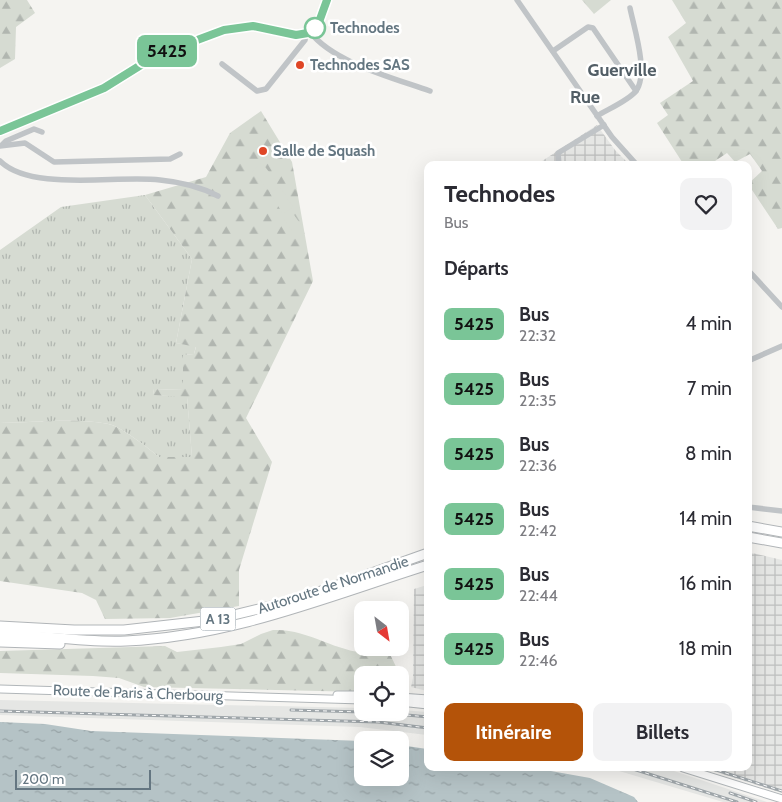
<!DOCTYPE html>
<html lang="fr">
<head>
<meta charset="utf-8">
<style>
  :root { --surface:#fff; --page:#f2f2f3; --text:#2b2b33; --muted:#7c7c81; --accent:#b45309 }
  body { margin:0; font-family:Cabin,sans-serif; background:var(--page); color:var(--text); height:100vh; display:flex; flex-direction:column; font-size:19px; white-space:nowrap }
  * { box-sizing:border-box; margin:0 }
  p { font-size:16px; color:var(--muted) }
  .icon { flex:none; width:28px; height:28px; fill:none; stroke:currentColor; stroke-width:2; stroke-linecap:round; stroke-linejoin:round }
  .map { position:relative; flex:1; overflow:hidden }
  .panel { position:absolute; left:424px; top:161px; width:328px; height:610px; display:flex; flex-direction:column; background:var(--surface); border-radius:10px; box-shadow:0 5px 20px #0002 }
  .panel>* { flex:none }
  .badge { padding:0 10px; border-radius:8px; font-size:18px; line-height:32px }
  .needle { width:32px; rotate:149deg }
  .fabs { position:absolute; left:354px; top:601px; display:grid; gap:10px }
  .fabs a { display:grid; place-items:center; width:55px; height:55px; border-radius:10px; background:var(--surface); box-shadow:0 5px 20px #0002; font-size:25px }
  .scale { position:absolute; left:15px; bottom:12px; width:136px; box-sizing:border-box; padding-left:5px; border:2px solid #647681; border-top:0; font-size:14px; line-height:18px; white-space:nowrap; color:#647681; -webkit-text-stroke:4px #fff; paint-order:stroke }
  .map>.badge { position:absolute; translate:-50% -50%; box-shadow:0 0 0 2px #fff }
  h2 { padding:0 20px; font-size:19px; line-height:45px }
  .round { display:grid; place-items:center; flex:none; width:52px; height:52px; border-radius:10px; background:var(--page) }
  .overview { display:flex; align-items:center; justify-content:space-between; height:85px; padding:0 20px }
  h1 { font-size:24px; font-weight:800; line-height:38px }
  .button { display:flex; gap:10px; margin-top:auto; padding:10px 20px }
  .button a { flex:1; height:58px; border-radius:10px; background:var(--accent); color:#fff; font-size:20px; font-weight:800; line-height:58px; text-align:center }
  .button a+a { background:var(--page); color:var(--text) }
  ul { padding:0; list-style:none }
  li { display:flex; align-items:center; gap:15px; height:65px; padding:0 20px }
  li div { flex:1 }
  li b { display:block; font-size:19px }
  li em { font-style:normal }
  li .badge { min-width:55px; font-weight:700; text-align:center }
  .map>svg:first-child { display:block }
  .built { fill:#e5e6e4 }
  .industrial { fill:url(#industrial-grid) }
  .grass { fill:url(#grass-tufts) }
  .forest { fill:url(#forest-firs) }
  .park { fill:#d6dbd2 }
  .water { fill:url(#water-ripples) }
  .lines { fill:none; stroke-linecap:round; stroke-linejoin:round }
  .major-casing { stroke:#b1b6b9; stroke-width:9 }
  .highway-casing { stroke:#b1b5b8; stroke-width:11 }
  .minor { stroke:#c0c4c7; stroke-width:5.5 }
  .major { stroke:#fff; stroke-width:7 }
  .highway { stroke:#fff; stroke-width:9 }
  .rail-casing { stroke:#9fa6aa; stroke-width:3 }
  .rail { stroke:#fff; stroke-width:1; stroke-dasharray:4; stroke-linecap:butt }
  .line-casing { stroke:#fff; stroke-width:11 }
  .line { stroke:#7ac597; stroke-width:8 }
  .stop-dot { fill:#fff; stroke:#7ac597; stroke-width:2.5 }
  .poi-dot { fill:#df4626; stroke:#fff; stroke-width:2 }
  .labels { text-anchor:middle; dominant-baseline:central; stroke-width:5; stroke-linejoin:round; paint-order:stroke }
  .shield { fill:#fff; stroke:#929fa7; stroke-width:1 }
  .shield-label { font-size:14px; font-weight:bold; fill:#647681 }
  .stop-label { font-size:15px; font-weight:bold; fill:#647681; stroke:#fff; text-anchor:start }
  .poi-label { font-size:15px; font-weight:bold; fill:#647681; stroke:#fff; text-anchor:start }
  .street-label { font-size:15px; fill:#647681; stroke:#fff }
  .quarter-label { font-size:18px; font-weight:bold; fill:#525e66; stroke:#fff }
</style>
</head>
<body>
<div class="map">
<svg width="782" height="802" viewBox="0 0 782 802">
  <defs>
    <pattern id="industrial-grid" width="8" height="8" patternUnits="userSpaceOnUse" patternTransform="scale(1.25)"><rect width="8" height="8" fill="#e5e6e4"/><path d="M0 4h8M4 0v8" fill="none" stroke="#bdbfbe"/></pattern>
    <pattern id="grass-tufts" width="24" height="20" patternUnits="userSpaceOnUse" patternTransform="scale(1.25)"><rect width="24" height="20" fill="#d6dbd2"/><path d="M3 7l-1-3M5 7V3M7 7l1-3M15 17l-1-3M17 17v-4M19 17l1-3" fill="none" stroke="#b1b6b0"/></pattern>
    <pattern id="forest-firs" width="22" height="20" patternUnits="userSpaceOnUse" patternTransform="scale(1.25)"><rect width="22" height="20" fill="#d6dbd2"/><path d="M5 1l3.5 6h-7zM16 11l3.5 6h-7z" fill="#b1b6b0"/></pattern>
    <pattern id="water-ripples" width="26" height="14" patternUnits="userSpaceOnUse" patternTransform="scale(1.25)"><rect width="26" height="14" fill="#b5c3c6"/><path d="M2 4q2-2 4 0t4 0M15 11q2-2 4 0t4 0" fill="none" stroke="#97a3a6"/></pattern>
  </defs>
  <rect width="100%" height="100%" fill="#f5f4f1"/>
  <!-- built -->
  <g class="built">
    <polygon points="0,700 362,708 362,712 400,712 400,710 427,712 427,735 360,727 0,715"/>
    <polygon points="609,768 665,768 767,802 723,802"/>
  </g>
  <!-- industrial -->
  <g class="industrial">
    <polygon points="597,125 615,150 630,165 536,165"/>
    <polygon points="748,552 782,560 782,793 703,768 748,768"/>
    <polygon points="427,585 428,585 427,691 411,687 413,678 414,589"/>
  </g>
  <!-- grass -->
  <path class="grass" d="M 145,195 L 192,259 L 176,343 L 196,346 L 194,354 L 184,355 L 183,390 L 154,389 L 153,395 L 187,396 L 192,457 L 159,457 C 151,450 122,428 112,425 C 82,417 32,423 0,423 L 0,250 L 61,207 Z"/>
  <!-- forest -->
  <g class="forest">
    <polygon points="0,0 27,0 35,13 16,27 15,59 0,68"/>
    <polygon points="582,0 611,0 594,14"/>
    <polygon points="672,0 782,0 782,228 778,229 748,184 762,171 750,154 735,162 727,153 709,165 684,165 657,123 668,115 660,103 693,81 668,37 686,23"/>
    <path d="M 261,111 L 292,162 L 313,281 L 246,418 L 272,462 L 239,570 L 239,606 L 170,618 L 105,619 L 96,600 L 82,593 L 0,581 L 0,423 C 32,423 82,417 112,425 C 122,428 151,450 159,457 L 192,457 L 187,397 L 153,395 L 154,389 L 183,390 L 183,355 L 194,354 L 196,347 L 176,343 L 192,259 L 145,195 L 206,177 L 230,133 Z"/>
    <path d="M 273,630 C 307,628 335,652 369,653 C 376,653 378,648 387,648 L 400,675 L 362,675 L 362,692 L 144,687 L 119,678 L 93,676 L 0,673 L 0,651 L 165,646 L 177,652 L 221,647 L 241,644 L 261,634 Z"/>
  </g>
  <!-- park -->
  <g class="park">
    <polygon points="262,163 277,182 268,190 252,171"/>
    <polygon points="280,187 293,207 283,214 270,193"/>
    <polygon points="292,212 302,226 293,232 283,218"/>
  </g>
  <!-- water -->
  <polygon class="water" points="0,722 45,724 91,731 362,741 362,778 400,778 400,745 427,749 428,768 534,768 590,778 634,797 638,802 0,802"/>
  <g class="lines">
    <!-- major casing -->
    <g class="major-casing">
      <g id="major">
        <polyline points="0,689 362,700"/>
        <polyline points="337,695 362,695"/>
        <polyline points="400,697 428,699"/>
        <polyline points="400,702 428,705"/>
        <polyline points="683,768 782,799"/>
      </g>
    </g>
    <!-- highway casing -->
    <g class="highway-casing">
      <g id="highway">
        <polyline points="748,526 782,532"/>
        <polyline points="748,537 782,543"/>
        <polyline points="0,626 74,630 124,630 213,620 296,600 428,553"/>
        <path d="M 0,634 C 42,635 83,643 126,641 C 234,636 326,597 428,565"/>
        <polyline points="0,642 60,644"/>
      </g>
    </g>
    <!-- minor -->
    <g class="minor">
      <polyline points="517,0 612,137 637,165"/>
      <path d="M 310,32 C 334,63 394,78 430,91"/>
      <polyline points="553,51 588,27 593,28 636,91"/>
      <polyline points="222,64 257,91 266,89 305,40 306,34"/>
      <path d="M 597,116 C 608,109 628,101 636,91 C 649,73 634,28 630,8"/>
      <polyline points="0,131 97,91 157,55 224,30 253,26 296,35 308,33 319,22 327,0"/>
      <polyline points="2,145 6,141 34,129 42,132"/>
      <polyline points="0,146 25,143 54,162 170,159 180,154"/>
      <path d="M 0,161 C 31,192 116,175 160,180 C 181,182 199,186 218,196"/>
      <polyline points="559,165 558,153 604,125"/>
      <polyline points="748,270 782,307"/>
      <polyline points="748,361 782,346"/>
      <polyline points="748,507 782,511"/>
    </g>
    <!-- major -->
    <use href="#major" class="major"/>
    <!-- highway -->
    <use href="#highway" class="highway"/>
    <!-- rail casing -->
    <g class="rail-casing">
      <g id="rail">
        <polyline points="291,710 362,712"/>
        <polyline points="0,711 378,722 428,728"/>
        <polyline points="375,712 428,717"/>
        <polyline points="630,768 737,802"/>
        <polyline points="710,768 782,791"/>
        <polyline points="730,793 756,802"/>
      </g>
    </g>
    <!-- rail -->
    <use href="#rail" class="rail"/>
  </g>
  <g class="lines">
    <!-- line casing -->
    <g class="line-casing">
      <polyline id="line" points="0,131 104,88 157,55 224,30 253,26 296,35 308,33 319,22 327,0"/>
    </g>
    <!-- line -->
    <use href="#line" class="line"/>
  </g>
  <!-- markers -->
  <circle class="stop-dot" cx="315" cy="28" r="10"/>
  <g class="poi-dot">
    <circle cx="300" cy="65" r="5"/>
    <circle cx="263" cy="151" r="5"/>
  </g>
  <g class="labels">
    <!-- shield labels -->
    <rect class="shield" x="200.5" y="607.5" width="35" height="23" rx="4"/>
    <g class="shield-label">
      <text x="218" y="619">A 13</text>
    </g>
    <!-- stop labels -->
    <g class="stop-label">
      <text x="330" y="28">Technodes</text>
    </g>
    <!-- poi labels -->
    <g class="poi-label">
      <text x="310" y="65">Technodes SAS</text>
      <text x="273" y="151">Salle de Squash</text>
    </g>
    <!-- street labels -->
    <g class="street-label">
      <text transform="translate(333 585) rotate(-18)">Autoroute de Normandie</text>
      <text transform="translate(138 693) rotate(2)">Route de Paris à Cherbourg</text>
    </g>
    <!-- quarter labels -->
    <g class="quarter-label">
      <text x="622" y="70">Guerville</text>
      <text x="585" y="97">Rue</text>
    </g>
  </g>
</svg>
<div class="fabs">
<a><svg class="needle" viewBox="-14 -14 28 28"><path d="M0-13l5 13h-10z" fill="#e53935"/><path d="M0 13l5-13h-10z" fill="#7c7c81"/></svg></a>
<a><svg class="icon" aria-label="locate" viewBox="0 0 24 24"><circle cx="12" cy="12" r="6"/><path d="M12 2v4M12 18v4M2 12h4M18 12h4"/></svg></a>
<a><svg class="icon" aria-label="layers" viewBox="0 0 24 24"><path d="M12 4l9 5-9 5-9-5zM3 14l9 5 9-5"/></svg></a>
</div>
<div class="scale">200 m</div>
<b class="badge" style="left:167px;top:51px;background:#7ac597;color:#111">5425</b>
<section class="panel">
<div class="overview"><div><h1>Technodes</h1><p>Bus</p></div><a class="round"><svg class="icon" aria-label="heart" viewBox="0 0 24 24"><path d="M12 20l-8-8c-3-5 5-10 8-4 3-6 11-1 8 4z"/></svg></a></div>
<h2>Départs</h2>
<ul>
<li><span class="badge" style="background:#7ac597;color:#111">5425</span><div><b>Bus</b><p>22:32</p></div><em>4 min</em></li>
<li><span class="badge" style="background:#7ac597;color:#111">5425</span><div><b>Bus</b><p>22:35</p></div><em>7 min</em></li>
<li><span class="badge" style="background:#7ac597;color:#111">5425</span><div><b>Bus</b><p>22:36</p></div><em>8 min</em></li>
<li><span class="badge" style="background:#7ac597;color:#111">5425</span><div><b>Bus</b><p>22:42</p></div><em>14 min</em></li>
<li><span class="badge" style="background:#7ac597;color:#111">5425</span><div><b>Bus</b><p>22:44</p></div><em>16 min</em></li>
<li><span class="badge" style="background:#7ac597;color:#111">5425</span><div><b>Bus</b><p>22:46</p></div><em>18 min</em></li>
</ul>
<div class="button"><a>Itinéraire</a><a>Billets</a></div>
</section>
</div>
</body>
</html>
